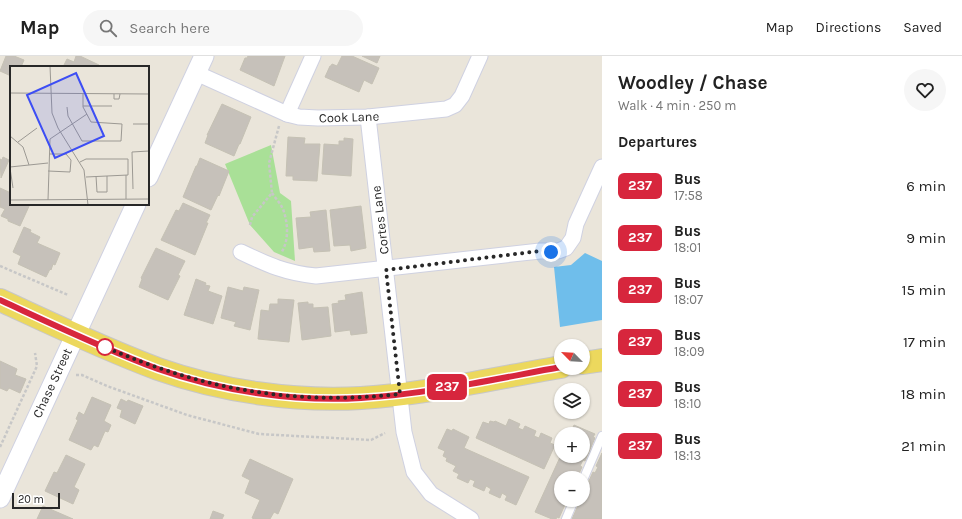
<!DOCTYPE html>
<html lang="en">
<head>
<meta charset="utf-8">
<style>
  :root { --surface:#fff; --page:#f6f6f6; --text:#222; --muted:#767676; --line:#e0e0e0 }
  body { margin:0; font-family:Karla,sans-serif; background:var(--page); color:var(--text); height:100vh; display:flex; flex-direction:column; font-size:15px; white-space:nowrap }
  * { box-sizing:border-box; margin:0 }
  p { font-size:13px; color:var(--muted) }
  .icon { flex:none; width:22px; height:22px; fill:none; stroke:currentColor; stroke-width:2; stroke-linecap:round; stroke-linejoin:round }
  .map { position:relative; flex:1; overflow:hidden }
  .panel { display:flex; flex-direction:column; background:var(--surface); width:360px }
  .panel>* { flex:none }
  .badge { padding:0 8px; border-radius:6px; font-size:14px; line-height:26px }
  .needle { width:26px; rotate:294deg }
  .fabs { position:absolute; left:554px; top:283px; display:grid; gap:8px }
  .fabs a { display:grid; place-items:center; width:36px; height:36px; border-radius:50%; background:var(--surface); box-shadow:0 1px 3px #0004; font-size:20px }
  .scale { position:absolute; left:12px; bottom:10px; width:48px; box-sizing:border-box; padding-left:4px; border:2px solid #282828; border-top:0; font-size:11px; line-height:14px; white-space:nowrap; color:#282828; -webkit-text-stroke:3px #fff; paint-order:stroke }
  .you { position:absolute; width:20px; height:20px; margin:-10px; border:3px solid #fff; border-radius:50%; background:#1a73e8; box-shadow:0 0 0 6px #1a73e833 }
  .map>.badge { position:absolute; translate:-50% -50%; box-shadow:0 0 0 2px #fff }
  h2 { padding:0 16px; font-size:15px; line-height:36px }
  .round { display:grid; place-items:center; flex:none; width:42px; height:42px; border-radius:21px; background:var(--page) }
  .summary { display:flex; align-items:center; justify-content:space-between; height:68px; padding:0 16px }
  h1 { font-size:19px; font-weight:700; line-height:30px }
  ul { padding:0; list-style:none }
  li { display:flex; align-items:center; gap:12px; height:52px; padding:0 16px }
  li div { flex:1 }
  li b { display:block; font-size:15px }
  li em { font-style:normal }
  li .badge { min-width:44px; font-weight:700; text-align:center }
  header { display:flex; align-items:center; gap:24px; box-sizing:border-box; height:56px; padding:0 20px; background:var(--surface); border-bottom:1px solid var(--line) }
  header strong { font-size:19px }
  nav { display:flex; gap:22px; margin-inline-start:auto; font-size:14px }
  .search { width:280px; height:36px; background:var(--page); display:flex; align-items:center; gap:10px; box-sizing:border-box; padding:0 14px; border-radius:22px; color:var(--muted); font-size:15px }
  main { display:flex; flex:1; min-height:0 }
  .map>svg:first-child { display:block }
  .green { fill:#a9e097 }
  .water { fill:#6fbeeb }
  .building { fill:#c6c1ba; stroke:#c5c1b4 }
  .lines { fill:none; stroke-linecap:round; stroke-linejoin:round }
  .service-casing { stroke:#cfd1e1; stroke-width:10 }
  .minor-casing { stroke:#cfd1e1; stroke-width:17 }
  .tertiary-casing { stroke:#cfd1e1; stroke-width:21 }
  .primary-casing { stroke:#c7c7c7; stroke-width:24 }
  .path { stroke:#c7c7c7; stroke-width:2.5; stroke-dasharray:3 2; stroke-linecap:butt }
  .service { stroke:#fff; stroke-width:8 }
  .minor { stroke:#fff; stroke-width:15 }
  .tertiary { stroke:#fff; stroke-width:19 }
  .primary { stroke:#ecd85d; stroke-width:22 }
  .line-casing { stroke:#fff; stroke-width:9 }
  .line { stroke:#d7263d; stroke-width:6 }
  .walk { stroke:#282828; stroke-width:4; stroke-dasharray:0 7.2 }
  .stop-dot { fill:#fff; stroke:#d7263d; stroke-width:2 }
  .labels { text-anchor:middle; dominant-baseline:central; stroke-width:3.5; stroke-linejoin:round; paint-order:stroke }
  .street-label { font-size:13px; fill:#282828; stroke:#fff }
  .inset-road { fill:none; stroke:#9c9993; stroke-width:1 }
  .view { fill:#3d4ef4; fill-opacity:0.15; stroke:#3d4ef4; stroke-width:2 }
  .inset-edge { fill:none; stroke:#282828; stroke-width:2 }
</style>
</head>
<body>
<header>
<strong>Map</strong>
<div class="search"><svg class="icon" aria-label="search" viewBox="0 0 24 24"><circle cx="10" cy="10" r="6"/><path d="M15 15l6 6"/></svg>Search here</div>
<nav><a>Map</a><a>Directions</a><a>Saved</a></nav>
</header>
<main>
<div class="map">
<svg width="602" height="463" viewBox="0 0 602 463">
  <rect width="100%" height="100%" fill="#eae5da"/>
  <!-- green -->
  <polygon class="green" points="271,89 280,137 291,145 295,205 274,196 250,169 225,108"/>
  <!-- water -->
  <polygon class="water" points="585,197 602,205 602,264 560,271 554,211 571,209"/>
  <!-- building -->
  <g class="building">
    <polygon points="6,0 14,0 24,4 21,11 11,11 11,20 0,15"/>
    <polygon points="76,0 80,0 99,9 98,11 63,11 67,3 74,6"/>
    <polygon points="248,0 285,0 274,30 240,14 245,2 247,2"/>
    <polygon points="342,0 352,0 379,12 372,28 364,24 359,36 325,21 330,10 331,10 332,8 337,10"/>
    <polygon points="362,0 380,0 377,7"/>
    <polygon points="222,48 251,61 240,88 239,88 234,100 205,87 208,79 207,79"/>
    <polygon points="288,81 305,82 304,88 320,88 317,125 293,124 293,120 286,120"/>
    <polygon points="344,82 353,83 351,120 322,118 324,88 339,89 339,85 344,85"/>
    <polygon points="3,101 9,104 1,122 0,103 2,104"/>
    <polygon points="200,102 229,115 219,140 218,139 211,154 183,141 196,110 197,110"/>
    <polygon points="0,132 11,137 11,148 30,148 20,170 8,165 8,163 1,160 5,153 0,151"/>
    <polygon points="183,147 210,159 206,167 208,167 195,199 161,184 176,154 179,155"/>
    <polygon points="361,150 366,192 351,195 350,189 334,190 330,154"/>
    <polygon points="326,154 330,195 314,196 313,191 299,193 296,162 311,161 310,156"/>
    <polygon points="24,171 31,174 30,176 40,181 37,187 60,197 55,209 53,208 51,214 50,213 46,221 18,208 21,200 13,196"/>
    <polygon points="156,192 185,205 178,219 180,220 168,244 139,231 142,223 141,222"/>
    <polygon points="196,223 206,227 205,229 210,230 208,235 222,240 213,268 184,259"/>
    <polygon points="228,231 243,235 244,231 259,234 250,274 234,270 236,266 221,262"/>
    <polygon points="362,236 367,277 351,279 350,274 335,276 332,248 339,247 338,245 346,244 345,239"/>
    <polygon points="278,243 294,244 289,286 258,283 261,254 269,255 270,248 278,248"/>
    <polygon points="308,246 308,248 313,248 313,252 328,251 331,280 302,284 298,247"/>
    <polygon points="0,305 17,313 15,319 26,323 20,337 9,332 7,335 0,332"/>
    <polygon points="92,341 111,349 104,365 111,369 108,376 105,375 98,391 94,389 91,394 69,384 78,364 76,363 79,356 84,359"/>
    <polygon points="121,343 127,346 128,344 143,350 135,368 120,361 122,354 117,352"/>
    <polygon points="509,363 520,368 518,372 523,374 525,370 536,375 534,380 539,382 541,377 552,382 550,387 555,389 544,413 476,382 483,366 489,368 490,365 494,366 495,365 506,370"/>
    <polygon points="574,369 595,378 593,381 595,382 585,405 583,404 580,410 582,411 577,422 561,422 561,444 567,444 559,462 557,461 556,463 552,463 535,456 561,399 561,400 583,400 583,378 570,378"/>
    <polygon points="447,373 452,375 453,373 469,381 464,392 529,421 516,449 505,444 507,440 502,437 500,442 489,437 491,433 488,431 486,430 484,435 473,430 475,425 470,423 468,427 457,422 459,418 453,415 456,410 446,405 447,402 443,400 445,395 438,392"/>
    <polygon points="602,397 602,463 572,463 580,445 583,446 586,439 583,438 593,416 595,417 598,411 596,410"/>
    <polygon points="66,399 85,408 74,431 79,434 73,448 45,435 54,416 57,417"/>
    <polygon points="250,403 293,423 278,458 274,456 270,463 255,463 252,462 260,444 245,437 250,424 242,420"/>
    <polygon points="43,450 73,463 37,463"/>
    <polygon points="213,455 224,459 222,463 210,463"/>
  </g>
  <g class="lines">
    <!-- service casing -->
    <g class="service-casing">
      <g id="service">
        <polyline points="583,424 602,380"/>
        <polyline points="566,463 574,444"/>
      </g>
    </g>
    <!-- minor casing -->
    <g class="minor-casing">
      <g id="minor">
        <polyline points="196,17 287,58 299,61 318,62 368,61 446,53 455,49 462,40 480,0"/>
        <polyline points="287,58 313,0"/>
        <polyline points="368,61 404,376 414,416 431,438 471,463"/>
        <path d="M 241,196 C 268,209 286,217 316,220 L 540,195 L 558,195 L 566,192 L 573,182 L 576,168 L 602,111"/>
      </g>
    </g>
    <!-- tertiary casing -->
    <g class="tertiary-casing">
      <g id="tertiary">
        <polyline points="148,121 204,0"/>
        <polyline points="0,442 136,148"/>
      </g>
    </g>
    <!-- primary casing -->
    <g class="primary-casing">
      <g id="primary">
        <path d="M 0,244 C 52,268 104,293 158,313 C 220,335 295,346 361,342 C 428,338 495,322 561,311"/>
        <polyline points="583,307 602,304"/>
      </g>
    </g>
    <!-- path -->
    <g class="path">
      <path d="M 272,137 C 276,143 282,149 284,156 C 288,169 289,185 281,197"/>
      <polyline points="250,169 252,161 272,137 269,107 279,70"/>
      <polyline points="0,210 68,239"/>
      <polyline points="76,319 82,319 107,330 187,359 259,378 371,384 385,377"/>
      <polyline points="0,391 37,310 35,297"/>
    </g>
    <!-- service -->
    <use href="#service" class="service"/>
    <!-- minor -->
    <use href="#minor" class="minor"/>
    <!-- tertiary -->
    <use href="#tertiary" class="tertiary"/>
    <!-- primary -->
    <use href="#primary" class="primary"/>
  </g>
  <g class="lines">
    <!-- line casing -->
    <g class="line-casing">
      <path id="line" d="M 0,244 C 52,268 104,293 158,313 C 220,335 295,346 361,342 C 428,338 495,323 561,311"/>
    </g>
    <!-- line -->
    <use href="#line" class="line"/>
    <!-- walk -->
    <path class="walk" d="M 105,291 L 103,290 C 200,333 294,350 400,338 L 386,214 L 540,195 L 551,196"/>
  </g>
  <!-- markers -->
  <circle class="stop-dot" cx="105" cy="291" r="8"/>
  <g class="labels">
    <!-- street labels -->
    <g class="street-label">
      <text transform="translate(349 61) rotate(-2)">Cook Lane</text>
      <text transform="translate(380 164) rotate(-97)">Cortes Lane</text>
      <text transform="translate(52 327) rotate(-65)">Chase Street</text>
    </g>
  </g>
  <!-- overview -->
  <g transform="translate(10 10)">
    <rect width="139" height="139" fill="#eae5da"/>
    <path class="inset-road" d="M 40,0 L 42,47 L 48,62 L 74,104 L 78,139M 0,27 L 139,28M 104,28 L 104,33 L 109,33 L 110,28M 73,40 L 102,40M 57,41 L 58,50 L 72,75 L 111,75 L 112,58 L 81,56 L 73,41 L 73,28M 123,58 L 139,58M 0,70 L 13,81 L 19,99M 8,76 L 27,62M 70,96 L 76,93 L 118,93 L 118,109 L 76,111M 0,101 L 38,97M 0,102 L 3,122M 38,105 L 60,106 L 61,94 L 56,88 L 39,88M 116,109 L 116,133M 86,110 L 87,126 L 97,126 L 97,110M 123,123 L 122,86 L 139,85M 0,134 L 139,133M 38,134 L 40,73 L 77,48"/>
    <path class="view" d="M 66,7 L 94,70 L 45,92 L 17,29 Z"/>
    <rect width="139" height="139" class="inset-edge"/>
  </g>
</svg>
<div class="fabs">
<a><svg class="needle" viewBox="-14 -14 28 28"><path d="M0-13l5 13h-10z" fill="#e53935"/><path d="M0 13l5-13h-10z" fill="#767676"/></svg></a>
<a><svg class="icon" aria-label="layers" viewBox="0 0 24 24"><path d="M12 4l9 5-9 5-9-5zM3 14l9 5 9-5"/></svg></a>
<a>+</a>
<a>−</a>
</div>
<div class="scale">20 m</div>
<div class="you" style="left:551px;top:196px"></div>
<b class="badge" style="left:447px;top:331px;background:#d7263d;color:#fff">237</b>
</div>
<section class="panel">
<div class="summary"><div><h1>Woodley / Chase</h1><p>Walk · 4 min · 250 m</p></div><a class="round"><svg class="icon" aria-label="heart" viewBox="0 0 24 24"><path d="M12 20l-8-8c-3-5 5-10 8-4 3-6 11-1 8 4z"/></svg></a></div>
<h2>Departures</h2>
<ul>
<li><span class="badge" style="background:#d7263d;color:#fff">237</span><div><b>Bus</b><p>17:58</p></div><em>6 min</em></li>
<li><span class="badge" style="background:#d7263d;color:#fff">237</span><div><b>Bus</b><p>18:01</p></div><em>9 min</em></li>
<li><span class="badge" style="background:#d7263d;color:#fff">237</span><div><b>Bus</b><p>18:07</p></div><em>15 min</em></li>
<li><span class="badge" style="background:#d7263d;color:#fff">237</span><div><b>Bus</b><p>18:09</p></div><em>17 min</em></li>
<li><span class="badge" style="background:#d7263d;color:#fff">237</span><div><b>Bus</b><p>18:10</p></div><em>18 min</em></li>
<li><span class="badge" style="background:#d7263d;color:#fff">237</span><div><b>Bus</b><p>18:13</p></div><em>21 min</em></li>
</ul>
</section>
</main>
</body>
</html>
